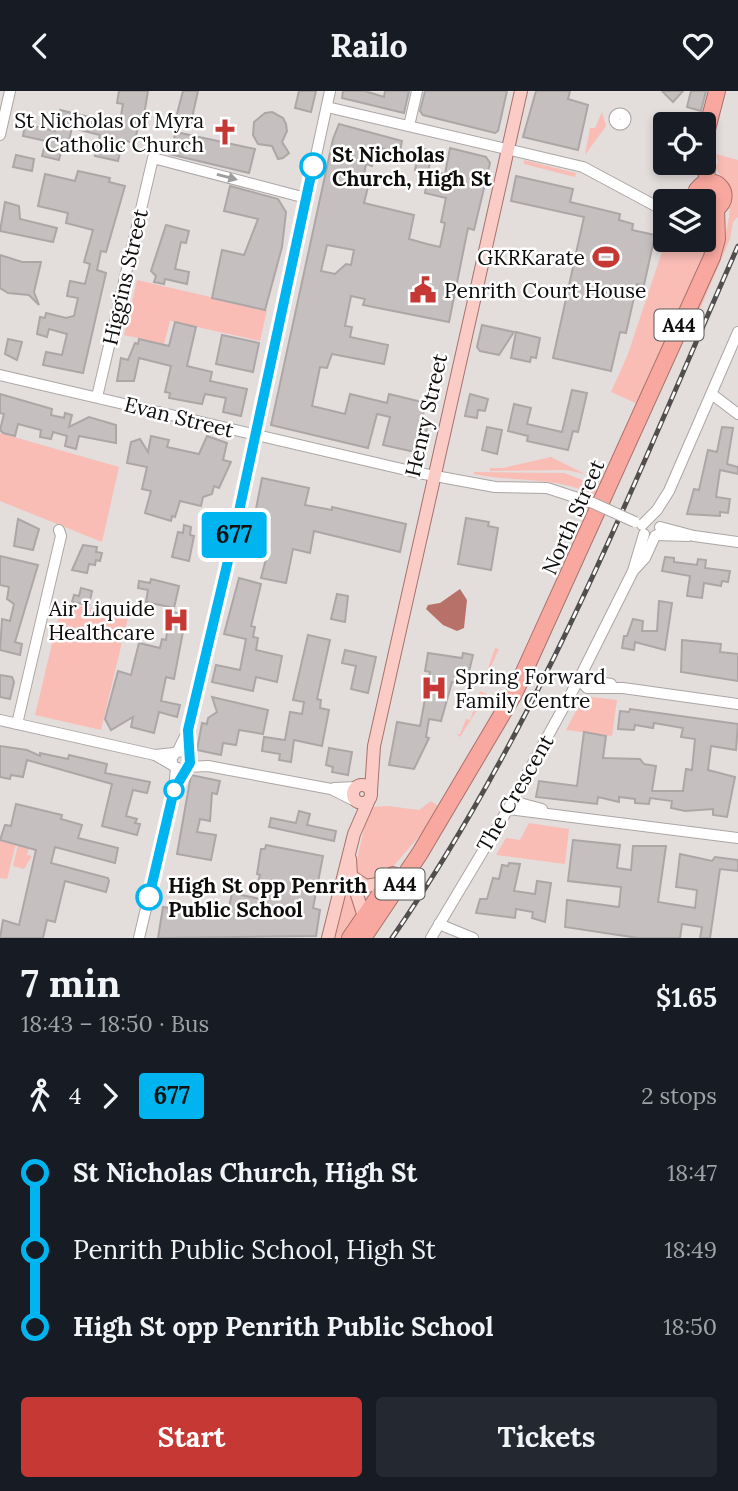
<!DOCTYPE html>
<html lang="en">
<head>
<meta charset="utf-8">
<style>
  :root { --surface:#171b24; --page:#242831; --text:#f1f3f6; --muted:#9ea1a6; --accent:#c63834 }
  body { margin:0; font-family:Lora,serif; background:var(--page); color:var(--text); height:100vh; display:flex; flex-direction:column; font-size:26px; white-space:nowrap }
  * { box-sizing:border-box; margin:0 }
  p { font-size:23px; color:var(--muted) }
  .icon { flex:none; width:38px; height:38px; fill:none; stroke:currentColor; stroke-width:2; stroke-linecap:round; stroke-linejoin:round }
  .map { position:relative; height:847px; overflow:hidden }
  .side { display:flex; flex-direction:column; background:var(--surface); flex:1 }
  .side>* { flex:none }
  .badge { padding:0 14px; border-radius:5px; font-size:24px; line-height:46px }
  .tools { position:absolute; left:653px; top:21px; display:grid; gap:14px }
  .tools a { display:grid; place-items:center; width:63px; height:63px; border-radius:7px; background:var(--surface); box-shadow:0 4px 10px #0003; font-size:35px }
  .map>.badge { position:absolute; translate:-50% -50%; box-shadow:0 0 0 4px #fff }
  .legs { display:flex; align-items:center; gap:10px; height:77px; padding:0 21px; font-size:23px }
  .legs p { margin-inline-start:auto }
  .headline { display:flex; align-items:center; justify-content:space-between; height:119px; padding:0 21px }
  h1 { font-size:38px; font-weight:700; line-height:52px }
  .primary-button { display:flex; gap:14px; margin-top:auto; padding:14px 21px }
  .primary-button a { flex:1; height:80px; border-radius:7px; background:var(--accent); color:#fff; font-size:28px; font-weight:700; line-height:80px; text-align:center }
  .primary-button a+a { background:var(--page); color:var(--text) }
  ul { padding:0 21px; list-style:none }
  li { display:flex; align-items:center; gap:24px; height:77px; font-size:26px }
  li i { display:grid; place-items:center; width:10px; height:100%; margin:0 9px; background:currentColor }
  li i::after { content:''; width:18px; height:18px; margin:-9px; border:5px solid; border-radius:50%; background:var(--surface) }
  li p { margin-inline-start:auto }
  li:first-child i { background:linear-gradient(#0000 50%,currentColor 0) }
  li:last-child i { background:linear-gradient(currentColor 50%,#0000 0) }
  header { display:flex; justify-content:space-between; align-items:center; height:91px; padding:0 21px; background:var(--surface); font-size:32px; font-weight:700 }
  .map>svg:first-child { display:block }
  .green { fill:#f9bdb6 }
  .water { fill:#b87169 }
  .building { fill:#c5c0bf; stroke:#aca7a6; stroke-width:2; fill-rule:evenodd }
  .lines { fill:none; stroke-linecap:round; stroke-linejoin:round }
  .minor-casing { stroke:#aba6a5; stroke-width:12 }
  .major-casing { stroke:#a7726c; stroke-width:14 }
  .highway-casing { stroke:#a7726c; stroke-width:18 }
  .minor { stroke:#fff; stroke-width:10 }
  .major { stroke:#fbcbc5; stroke-width:12 }
  .highway { stroke:#f9a89f; stroke-width:16 }
  .rail-casing { stroke:#514f4e; stroke-width:5 }
  .rail { stroke:#fff; stroke-width:2.5; stroke-dasharray:8; stroke-linecap:butt }
  .minor-bridge-casing { stroke:#aba6a5; stroke-width:12; stroke-linecap:butt }
  .minor-bridge { stroke:#fff; stroke-width:10 }
  .oneway { fill:#9f9e9e }
  .line-1-casing { stroke:#fff; stroke-width:16 }
  .line-1 { stroke:#00b5ef; stroke-width:10 }
  .stop-1-dot { fill:#fff; stroke:#00b5ef; stroke-width:3.5 }
  .labels { text-anchor:middle; dominant-baseline:central; stroke-width:5; stroke-linejoin:round; paint-order:stroke }
  .shield { fill:#fff; stroke:#565655; stroke-width:2 }
  .shield-label { font-size:19px; font-weight:bold; fill:#0e0d0c }
  .poi-label { font-size:21px; fill:#0e0d0c; stroke:#fff; text-anchor:end }
  .stop-label { font-size:21px; font-weight:bold; fill:#0e0d0c; stroke:#fff; text-anchor:start }
  .street-label { font-size:21px; fill:#0e0d0c; stroke:#fff }
</style>
</head>
<body>
<header><svg class="icon" aria-label="back" viewBox="0 0 24 24"><path d="M15 5l-7 7 7 7"/></svg>Railo<svg class="icon" aria-label="heart" viewBox="0 0 24 24"><path d="M12 20l-8-8c-3-5 5-10 8-4 3-6 11-1 8 4z"/></svg></header>
<div class="map">
<svg width="738" height="847" viewBox="0 0 738 847">
  <rect width="100%" height="100%" fill="#e3dddc"/>
  <!-- green -->
  <g class="green">
    <polygon points="602,21 606,35 585,64 590,37 595,37"/>
    <path d="M 716,63 L 738,69 L 738,126 L 733,131 L 730,148 L 698,223 L 693,221 C 708,189 738,132 728,98 C 725,90 718,82 714,74 L 718,73 Z"/>
    <polygon points="524,69 576,82 575,86 524,73"/>
    <polygon points="704,127 710,132 713,147 640,314 611,301 628,263 666,149 704,149"/>
    <polygon points="137,189 267,219 260,250 170,230 164,253 124,244"/>
    <polygon points="0,342 119,376 102,451 0,410"/>
    <polygon points="551,366 585,383 566,379 490,380 490,377 503,377"/>
    <path d="M 474,381 L 564,382 L 599,395 L 595,404 C 550,384 519,392 474,383 Z"/>
    <polygon points="62,511 128,526 101,639 35,624"/>
    <polygon points="495,557 499,558 480,600 487,603 460,646 457,643 460,643 466,628 470,629"/>
    <polygon points="584,605 617,609 612,645 566,639"/>
    <polygon points="431,710 438,715 433,723 437,725 383,787 372,791 358,783 356,773 369,716 388,715 419,719"/>
    <polygon points="529,732 569,738 565,773 496,764 506,747 520,749"/>
    <polygon points="0,749 16,753 7,788 0,787"/>
    <polygon points="18,754 29,757 27,764 32,765 24,778 13,775"/>
    <polygon points="347,790 361,822 347,847 334,847"/>
  </g>
  <!-- water -->
  <polygon class="water" points="460,498 467,509 464,537 457,540 443,534 426,518 428,514 440,512"/>
  <!-- building -->
  <g class="building">
    <polygon points="119,0 148,0 143,30 140,29 134,52 123,49 118,70 95,65 100,44 72,37 68,53 63,52 59,69 42,65 46,50 23,45 25,35 30,34 55,40 60,19 114,32 115,29 120,30 123,13 117,12"/>
    <polygon points="183,0 198,0 191,31 176,27"/>
    <polygon points="299,0 316,0 311,21 295,17"/>
    <polygon points="343,0 365,0 384,6 385,0 409,0 404,22 342,7"/>
    <polygon points="425,0 507,0 498,40 495,42 423,24 420,20"/>
    <polygon points="536,0 570,0 568,8 588,14 578,59 523,46"/>
    <polygon points="662,0 683,0 673,11"/>
    <polygon points="691,0 706,0 701,20 687,16"/>
    <polygon points="272,21 283,27 286,33 287,40 282,51 289,62 283,67 278,68 272,55 258,53 253,44 254,31 265,22"/>
    <path d="M 339,33 L 402,50 L 400,61 L 376,56 L 372,75 L 366,73 L 362,94 L 368,96 L 364,112 L 414,124 L 409,148 L 427,153 L 440,156 L 445,132 L 441,131 L 446,107 L 425,102 L 429,80 L 445,83 L 450,57 L 486,66 L 490,72 L 474,139 L 468,137 L 449,231 L 363,214 L 365,208 L 351,205 L 345,235 L 352,236 L 350,246 L 388,254 L 384,273 L 332,263 L 327,277 L 320,276 L 312,315 L 345,323 L 350,303 L 387,312 L 389,303 L 426,312 L 422,328 L 429,329 L 424,350 L 418,348 L 415,361 L 383,354 L 390,326 L 377,323 L 368,357 L 271,334 L 333,48 ZM 327,154 L 354,159 L 351,174 L 346,173 L 335,183 L 321,180 Z"/>
    <polygon points="176,41 255,58 249,82 169,63"/>
    <polygon points="420,57 432,60 428,82 415,79"/>
    <polygon points="16,64 34,68 32,80 13,76"/>
    <polygon points="78,80 110,87 109,91 125,95 106,161 101,160 97,179 106,182 83,282 43,274 46,261 62,264 67,243 49,238 47,246 37,243 40,226 45,227 46,222 66,227 74,225 78,207 67,205 70,190 85,193 90,173 84,171 93,139 66,132 68,122 38,115 45,83 75,90"/>
    <polygon points="516,85 573,98 570,111 620,123 619,129 633,133 632,139 655,144 644,194 637,193 626,242 620,241 611,280 553,267 584,126 511,110"/>
    <polygon points="230,95 278,108 286,121 282,156 265,219 212,207 222,159 244,164 258,128 224,120"/>
    <polygon points="5,111 19,115 20,128 57,137 53,151 0,140"/>
    <polygon points="166,134 189,140 186,152 181,151 175,178 189,181 187,193 165,188 164,193 154,191 156,185 151,180"/>
    <polygon points="0,164 22,171 41,171 34,201 39,214 29,204 8,202 0,197"/>
    <polygon points="175,231 196,236 187,275 212,281 210,290 247,298 241,325 223,321 226,307 205,303 202,313 169,307 170,302 165,301 171,275 139,267 134,290 117,290 121,267 128,269 135,252 138,253 139,248 169,255"/>
    <polygon points="482,234 514,241 499,264 480,260 477,256"/>
    <polygon points="516,241 540,247 536,267 531,266 530,271 511,267"/>
    <polygon points="222,244 259,252 253,281 216,273"/>
    <polygon points="8,248 22,251 17,269 5,263"/>
    <polygon points="572,299 587,302 578,341 573,340 568,359 527,350 528,345 508,340 514,313 531,317 527,333 562,341"/>
    <polygon points="0,303 52,318 51,324 64,327 65,322 72,324 69,336 89,326 116,334 116,352 79,345 76,358 65,355 67,345 53,341 51,348 40,346 41,339 18,333 15,345 3,342 0,339 4,323 0,322"/>
    <polygon points="470,303 488,308 485,320 478,319 477,327 465,325"/>
    <polygon points="487,336 502,339 497,363 482,359"/>
    <polygon points="722,336 733,337 727,373 738,376 738,383 720,379 716,406 730,408 728,422 720,421 720,425 687,423 694,398 699,399 708,359 717,361"/>
    <polygon points="151,345 169,349 167,356 199,363 207,345 227,352 223,369 231,371 219,397 214,395 212,403 203,406 201,415 180,410 175,426 172,425 171,430 145,422 151,400 142,398 147,376 127,372 131,351 140,348 148,361"/>
    <polygon points="262,387 309,397 305,414 332,419 332,416 406,433 400,461 314,440 310,462 293,458 286,492 261,487 270,453 250,449"/>
    <polygon points="466,427 489,431 488,435 498,437 491,479 458,473"/>
    <polygon points="18,428 39,438 33,459 14,455"/>
    <polygon points="184,434 191,436 190,444 194,445 189,470 172,466 178,441 183,442"/>
    <polygon points="83,454 97,456 96,461 102,462 100,470 96,469 95,474 89,473 87,482 72,479"/>
    <polygon points="0,465 38,474 15,551 22,553 20,564 0,559 2,528 10,530 14,513 7,508 9,496 0,494"/>
    <polygon points="665,466 674,467 674,471 697,474 698,468 706,469 705,477 730,480 728,491 722,490 721,495 704,492 702,507 687,505 690,485 662,480"/>
    <polygon points="239,487 261,493 251,535 255,536 253,546 258,547 256,559 282,565 277,591 256,586 253,600 212,591 216,574 240,579 246,548 224,543"/>
    <polygon points="151,488 179,495 174,517 146,511 148,499 138,497 139,490 150,492"/>
    <polygon points="81,497 92,500 89,514 72,511 74,504 79,505"/>
    <polygon points="337,503 348,505 345,531 331,528"/>
    <polygon points="659,510 672,512 665,559 635,551 634,559 622,557 624,545 627,545 633,528 643,530 642,540 657,540"/>
    <polygon points="170,520 184,524 185,530 174,588 166,586 161,610 180,614 177,626 159,621 154,642 131,636 133,626 111,639 105,628 118,580 131,584 139,552 160,557 162,548 166,549"/>
    <polygon points="308,544 330,549 317,608 321,609 320,617 329,619 322,655 294,649 291,671 279,669 280,663 262,660 264,646 285,649 290,621 302,623 304,611 293,609"/>
    <polygon points="682,549 721,553 720,561 738,563 738,590 681,581"/>
    <polygon points="345,559 376,566 368,602 351,598 356,575 342,572"/>
    <polygon points="428,562 462,567 463,562 473,564 466,593 452,591 441,630 429,628 426,646 429,647 414,678 389,674 397,631 420,635 430,581 425,580"/>
    <polygon points="0,584 12,586 14,591 10,608 0,606"/>
    <polygon points="212,606 268,619 263,643 239,639 236,654 223,652 221,664 197,659 202,632 207,633 208,627 217,621"/>
    <polygon points="630,618 738,633 736,659 711,655 708,679 735,686 727,726 713,724 713,718 685,720 671,717 672,710 650,707 649,713 635,712 635,708 619,706 619,711 598,706 597,713 536,706 539,690 577,695 584,641 606,645 603,667 640,668 644,673 656,675 652,700 683,700 686,678 692,679 695,648 681,646 683,637 654,632 653,637 635,634 634,639 618,638 620,620 629,621"/>
    <polygon points="0,655 27,659 40,665 40,662 68,668 69,664 107,673 105,682 150,691 147,702 133,699 126,725 137,728 135,732 140,733 137,744 102,735 112,693 27,669 23,686 11,684 10,688 0,686"/>
    <polygon points="329,657 352,661 348,684 332,681 333,676 326,674"/>
    <polygon points="191,684 220,690 217,703 212,702 210,730 200,728 197,741 216,744 211,769 177,763"/>
    <polygon points="16,713 62,724 61,728 82,734 78,747 118,757 115,772 55,756 51,772 108,787 109,790 106,801 65,790 55,831 47,829 43,847 0,847 3,829 19,834 36,759 0,749 5,734 11,735"/>
    <polygon points="299,720 310,723 307,734 336,740 334,750 269,736 271,727 296,732"/>
    <polygon points="573,749 620,754 617,777 631,779 633,755 666,755 658,811 695,817 697,799 676,796 680,763 712,770 715,766 738,769 738,780 720,778 710,847 700,847 702,836 682,833 680,847 638,847 565,836 567,809 619,816 621,796 568,790"/>
    <polygon points="266,754 323,765 313,817 320,819 316,845 158,847 163,816 220,827 221,820 228,821 232,802 260,808 263,791 258,791 260,784 257,783 261,758 265,758"/>
    <polygon points="509,772 520,773 514,800 535,803 537,790 551,792 545,831 532,827 533,821 516,818 515,827 476,822 480,808 487,808 493,787 499,788 502,774 508,775"/>
  </g>
  <g class="lines">
    <!-- minor casing -->
    <g class="minor-casing">
      <g id="minor">
        <polyline points="327,16 583,76 665,120"/>
        <circle cx="620" cy="28" r="5.5"/>
        <polyline points="409,35 417,0"/>
        <polyline points="0,44 10,0"/>
        <polyline points="0,284 419,382 495,396 547,397 593,412"/>
        <polyline points="713,304 738,323"/>
        <polyline points="97,306 153,67 306,107"/>
        <polyline points="642,434 657,419 669,400 738,241"/>
        <polyline points="660,436 694,445 738,451"/>
        <polyline points="657,444 688,445"/>
        <polyline points="635,478 645,467 655,445"/>
        <polyline points="579,588 587,597 623,597 738,613"/>
        <polyline points="579,588 611,593"/>
        <polyline points="0,629 155,664 174,662"/>
        <polyline points="17,633 61,445 59,439"/>
        <polyline points="178,660 188,639 232,453 330,0"/>
        <polyline points="155,664 181,679 189,674 189,664 184,660 176,661 171,668 173,674"/>
        <polyline points="187,676 208,675 331,698 355,710"/>
        <polyline points="334,697 357,696"/>
        <polyline points="512,710 542,718"/>
        <polyline points="508,718 738,747"/>
        <polyline points="439,833 473,847"/>
        <polyline points="139,847 174,699 176,677"/>
        <polyline points="431,847 508,718 579,588 633,480 644,443"/>
      </g>
    </g>
    <!-- major casing -->
    <g class="major-casing">
      <g id="major">
        <circle cx="362" cy="703" r="9"/>
        <polyline points="371,700 374,655 521,0"/>
        <polyline points="350,768 351,785 366,832"/>
        <polyline points="351,785 366,795 388,791"/>
        <polyline points="328,847 354,743 368,711"/>
      </g>
    </g>
    <!-- highway casing -->
    <g class="highway-casing">
      <g id="highway">
        <polyline points="707,91 705,46 717,0"/>
        <path d="M 697,110 L 697,99 C 712,79 736,103 716,118 L 704,118"/>
        <polyline points="350,847 393,784"/>
        <polyline points="363,847 420,762 514,603 712,166 717,148 716,118"/>
      </g>
    </g>
    <!-- minor -->
    <use href="#minor" class="minor"/>
    <!-- major -->
    <use href="#major" class="major"/>
    <!-- highway -->
    <use href="#highway" class="highway"/>
    <!-- rail casing -->
    <g class="rail-casing">
      <path id="rail" d="M 392,847 C 540,633 634,391 738,155"/>
    </g>
    <!-- rail -->
    <use href="#rail" class="rail"/>
    <!-- minor-bridge casing -->
    <g class="minor-bridge-casing">
      <polyline id="minor-bridge" points="593,412 635,431"/>
    </g>
    <!-- minor-bridge -->
    <use href="#minor-bridge" class="minor-bridge"/>
  </g>
  <!-- one-way arrows -->
  <defs><path id="oneway-solid" d="M-6-.8H1V-3.2L6.5 0L1 3.2V.8H-6Z" transform="scale(1.75)"/></defs>
  <use class="oneway" href="#oneway-solid" transform="translate(227 86) rotate(15)"/>
  <g class="lines">
    <!-- line-1 casing -->
    <g class="line-1-casing">
      <polyline id="line-1" points="149,806 174,699 190,672 188,639 232,453 313,75"/>
    </g>
    <!-- line-1 -->
    <use href="#line-1" class="line-1"/>
  </g>
  <!-- icons -->
  <defs>
    <g id="church-bare" transform="scale(2.1)"><path d="M-1.2-6h2.4v3.5h3.3v2.4h-3.3V6h-2.4V-.1h-3.3v-2.4h3.3Z" fill="#c63834" stroke="#fff" stroke-width="2.5" paint-order="stroke"/></g>
    <g id="stadium-bare" transform="scale(2.1)"><path d="M0-5a6.5 5 0 1 0 0 10a6.5 5 0 1 0 0-10ZM-3.5-1.8h7v3.6h-7Z" fill="#c63834" stroke="#fff" stroke-width="2.5" paint-order="stroke"/></g>
    <g id="civic-bare" transform="scale(2.1)"><path d="M-.6-6.5H3V-4.5H.6V-3L4-1V1h2V6H-6V1h2V-1L-.6-3ZM-1.2 2.5V6h2.4V2.5Z" fill="#c63834" stroke="#fff" stroke-width="2.5" paint-order="stroke"/></g>
    <g id="hospital-bare" transform="scale(2.1)"><path d="M-5-5h3v3.5h4V-5h3V5h-3V1.5h-4V5h-3Z" fill="#c63834" stroke="#fff" stroke-width="2.5" paint-order="stroke"/></g>
  </defs>
  <g fill-rule="evenodd">
    <use href="#church-bare" x="225" y="41"/>
    <use href="#stadium-bare" x="606" y="166"/>
    <use href="#civic-bare" x="423" y="199"/>
    <use href="#hospital-bare" x="176" y="529"/>
    <use href="#hospital-bare" x="434" y="597"/>
  </g>
  <!-- markers -->
  <g class="stop-1-dot">
    <circle cx="313" cy="75" r="12"/>
    <circle cx="174" cy="699" r="9"/>
    <circle cx="149" cy="806" r="12"/>
  </g>
  <g class="labels">
    <!-- shield labels -->
    <g class="shield">
      <rect x="654.5" y="218.5" width="49" height="31" rx="5"/>
      <rect x="375.5" y="777.5" width="49" height="31" rx="5"/>
    </g>
    <g class="shield-label">
      <text x="679" y="234">A44</text>
      <text x="400" y="793">A44</text>
    </g>
    <!-- poi labels -->
    <g class="poi-label">
      <text x="204" y="29">St Nicholas of Myra<tspan x="204" dy="24">Catholic Church</tspan></text>
      <text x="585" y="166">GKRKarate</text>
      <text x="444" y="199" text-anchor="start">Penrith Court House</text>
      <text x="155" y="517">Air Liquide<tspan x="155" dy="24">Healthcare</tspan></text>
      <text x="455" y="585" text-anchor="start">Spring Forward<tspan x="455" dy="24">Family Centre</tspan></text>
    </g>
    <!-- stop labels -->
    <g class="stop-label">
      <text x="332" y="63">St Nicholas<tspan x="332" dy="24">Church, High St</tspan></text>
      <text x="168" y="794">High St opp Penrith<tspan x="168" dy="24">Public School</tspan></text>
    </g>
    <!-- street labels -->
    <g class="street-label">
      <text transform="translate(125 186) rotate(-77)">Higgins Street</text>
      <text transform="translate(426 324) rotate(-77)">Henry Street</text>
      <text transform="translate(179 326) rotate(14)">Evan Street</text>
      <text transform="translate(573 426) rotate(-66)">North Street</text>
      <text transform="translate(515 702) rotate(-60)">The Crescent</text>
    </g>
  </g>
</svg>
<div class="tools">
<a><svg class="icon" aria-label="locate" viewBox="0 0 24 24"><circle cx="12" cy="12" r="6"/><path d="M12 2v4M12 18v4M2 12h4M18 12h4"/></svg></a>
<a><svg class="icon" aria-label="layers" viewBox="0 0 24 24"><path d="M12 4l9 5-9 5-9-5zM3 14l9 5 9-5"/></svg></a>
</div>
<b class="badge" style="left:234px;top:444px;background:#00b5ef;color:#111">677</b>
</div>
<section class="side">
<div class="headline"><div><h1>7 min</h1><p>18:43 – 18:50 · Bus</p></div><b>$1.65</b></div>
<div class="legs"><svg class="icon" aria-label="walk" viewBox="0 0 24 24"><circle cx="13" cy="4" r="2"/><path d="M13 8l-2 6 4 7M11 14l-3 7M7 12l3-4h3l4 4"/></svg>4<svg class="icon" aria-label="forward" viewBox="0 0 24 24"><path d="M9 5l7 7-7 7"/></svg><b class="badge" style="background:#00b5ef;color:#111">677</b><p>2 stops</p></div>
<ul>
<li><i style="color:#00b5ef"></i><b>St Nicholas Church, High St</b><p>18:47</p></li>
<li><i style="color:#00b5ef"></i><span>Penrith Public School, High St</span><p>18:49</p></li>
<li><i style="color:#00b5ef"></i><b>High St opp Penrith Public School</b><p>18:50</p></li>
</ul>
<div class="primary-button"><a>Start</a><a>Tickets</a></div>
</section>
</body>
</html>
